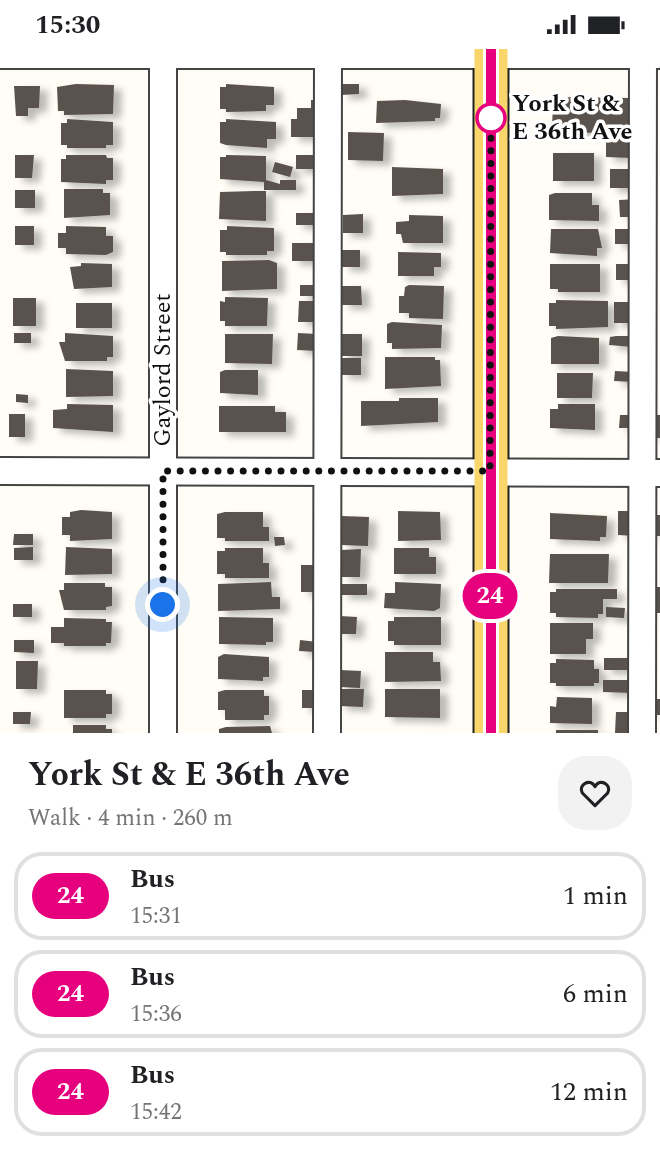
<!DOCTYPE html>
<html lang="en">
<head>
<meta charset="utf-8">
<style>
  :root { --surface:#fff; --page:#f2f2f2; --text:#202124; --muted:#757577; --line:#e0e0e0 }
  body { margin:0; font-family:Spectral,serif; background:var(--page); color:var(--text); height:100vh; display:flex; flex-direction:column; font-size:26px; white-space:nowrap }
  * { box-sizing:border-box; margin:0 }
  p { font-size:23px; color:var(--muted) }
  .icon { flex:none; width:38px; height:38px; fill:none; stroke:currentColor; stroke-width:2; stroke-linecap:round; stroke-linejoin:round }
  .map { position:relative; height:684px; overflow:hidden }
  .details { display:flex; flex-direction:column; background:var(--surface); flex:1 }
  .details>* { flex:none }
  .badge { padding:0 14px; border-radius:23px; font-size:24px; line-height:46px }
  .you { position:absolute; width:35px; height:35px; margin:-18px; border:5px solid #fff; border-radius:50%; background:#1a73e8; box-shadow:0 0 0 10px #1a73e833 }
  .map>.badge { position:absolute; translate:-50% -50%; box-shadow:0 0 0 4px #fff }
  .round { display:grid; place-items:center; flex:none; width:74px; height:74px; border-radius:28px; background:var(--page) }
  .headline { display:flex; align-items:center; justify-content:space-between; height:119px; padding:0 28px }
  h1 { font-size:33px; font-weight:700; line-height:52px }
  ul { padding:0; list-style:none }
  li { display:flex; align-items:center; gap:21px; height:88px; margin:0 14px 10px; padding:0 14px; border:4px solid var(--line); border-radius:28px }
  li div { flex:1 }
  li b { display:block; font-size:26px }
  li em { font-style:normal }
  li .badge { min-width:77px; font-weight:700; text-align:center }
  .status { display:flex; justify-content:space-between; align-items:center; height:49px; padding:0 35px; background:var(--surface); direction:ltr }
  .status svg { height:19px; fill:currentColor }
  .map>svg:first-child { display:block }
  .building { fill:#5a524d; filter:url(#shadow) }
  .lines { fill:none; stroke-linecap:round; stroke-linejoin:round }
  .minor-casing { stroke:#444; stroke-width:30 }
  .major-casing { stroke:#222; stroke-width:37 }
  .minor { stroke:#fff; stroke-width:26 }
  .major { stroke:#f9d66b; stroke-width:33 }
  .line-casing { stroke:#fff; stroke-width:16 }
  .line { stroke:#e6007e; stroke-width:10 }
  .walk { stroke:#111; stroke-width:7; stroke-dasharray:0 12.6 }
  .stop-dot { fill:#fff; stroke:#e6007e; stroke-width:3.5 }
  .labels { text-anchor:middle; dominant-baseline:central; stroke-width:7; stroke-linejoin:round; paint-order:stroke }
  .stop-label { font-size:24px; font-weight:bold; fill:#111; stroke:#fff; text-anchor:start }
  .street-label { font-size:24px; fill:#111; stroke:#fff }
</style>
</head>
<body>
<div class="status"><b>15:30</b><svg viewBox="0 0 49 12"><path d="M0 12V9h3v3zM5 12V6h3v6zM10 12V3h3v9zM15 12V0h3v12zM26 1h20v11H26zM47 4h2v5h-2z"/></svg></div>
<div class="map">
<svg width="660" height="684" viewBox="0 0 660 684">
  <defs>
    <filter id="shadow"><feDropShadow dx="8" dy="4.5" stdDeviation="3.5" flood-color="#0004"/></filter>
  </defs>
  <rect width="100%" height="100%" fill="#fffdf5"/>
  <!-- building -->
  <g class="building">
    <polygon points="76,35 114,36 113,65 64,66 64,62 58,62 57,38"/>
    <polygon points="226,35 274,38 274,56 266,56 266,62 226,63 226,60 220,60 220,38 226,38"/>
    <polygon points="341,35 359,35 359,45 341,46"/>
    <polygon points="14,37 40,37 39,59 28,59 28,67 16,67"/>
    <polygon points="553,48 631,49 631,109 606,108 606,84 552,83"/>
    <polygon points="311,51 323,51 316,88 291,88 291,70 297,70 297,59 311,59"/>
    <polygon points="405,51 441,55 440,69 435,69 435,72 376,74 377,52"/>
    <polygon points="67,70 113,73 113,96 106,96 106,99 67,99 67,96 61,96 61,74 67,74"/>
    <polygon points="226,70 276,73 276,90 267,90 267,99 226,96 220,94 220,73 226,73"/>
    <polygon points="348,83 384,84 383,112 348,111"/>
    <rect x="553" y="104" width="41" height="28"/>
    <polygon points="15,106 34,106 32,129 15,129"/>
    <polygon points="66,106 106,106 107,109 113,109 113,131 106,131 106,135 61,133 61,110 66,110"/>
    <polygon points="226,106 266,107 266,131 280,135 280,131 296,131 296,141 264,141 264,133 220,130 220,108 226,108"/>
    <polygon points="296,106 316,106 315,120 296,120"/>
    <polygon points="275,113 293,118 290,128 272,123"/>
    <polygon points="392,118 443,120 443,145 392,147"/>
    <rect x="610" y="120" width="21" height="19"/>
    <polygon points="64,140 103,140 103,144 110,144 110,166 64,169"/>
    <rect x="15" y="141" width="20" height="18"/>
    <polygon points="255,142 266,142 266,172 219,170 220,143"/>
    <polygon points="555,144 592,144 592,156 599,156 599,172 549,171 549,146"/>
    <polygon points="637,150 637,168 620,168 619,151"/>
    <rect x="296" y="164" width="19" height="12"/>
    <polygon points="363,165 363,184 343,184 343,166"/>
    <polygon points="409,166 443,167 443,194 403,194 401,185 396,185 396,173 409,172"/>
    <rect x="15" y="177" width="19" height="19"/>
    <polygon points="66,177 106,178 106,187 113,187 113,203 106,206 66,205 66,199 58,199 58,184 66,184"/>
    <polygon points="227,177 274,179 274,202 267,202 267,206 226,206 226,203 220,203 220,181 227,181"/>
    <polygon points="551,180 598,180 602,199 597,199 597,207 550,204"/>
    <rect x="615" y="180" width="19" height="15"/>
    <rect x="292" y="194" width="27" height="18"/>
    <rect x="342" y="201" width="18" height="17"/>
    <polygon points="398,203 441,204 441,218 434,218 434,227 398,227"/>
    <polygon points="269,211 277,214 277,240 222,242 222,212"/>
    <polygon points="81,214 112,215 112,238 74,240 70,218 81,217"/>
    <polygon points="550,215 600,215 600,243 558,243 558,240 550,240"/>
    <polygon points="616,215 635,215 634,231 616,231"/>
    <rect x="300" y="236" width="19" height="11"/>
    <polygon points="409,236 444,237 443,270 409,269 409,264 399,264 399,247 404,247 405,238"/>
    <polygon points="341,237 361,237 362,256 342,256"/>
    <polygon points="225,248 268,249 267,277 225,277 225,272 220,272 220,252 225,253"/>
    <rect x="13" y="249" width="23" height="28"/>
    <polygon points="556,251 608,252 608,278 556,280 556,277 549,277 549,254 556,254"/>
    <polygon points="299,252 318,252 318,273 298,273"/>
    <rect x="614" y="253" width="21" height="21"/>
    <rect x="76" y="254" width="36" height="25"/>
    <polygon points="392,273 442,276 441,299 392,300 392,294 387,294 387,275"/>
    <rect x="14" y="284" width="17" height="10"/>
    <polygon points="65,284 113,287 113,308 107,308 107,312 65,312 59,293 65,293"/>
    <polygon points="298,284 317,285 317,302 297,301"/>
    <polygon points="225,285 273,285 272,315 225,314"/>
    <rect x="341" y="285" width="21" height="22"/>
    <polygon points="558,287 599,289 599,315 551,315 551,289"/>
    <polygon points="616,287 633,287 633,298 609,296 610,288"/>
    <polygon points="385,308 435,308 435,311 440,311 441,337 385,340"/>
    <rect x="341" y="309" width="20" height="17"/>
    <polygon points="66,320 113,322 113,347 66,348"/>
    <polygon points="225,321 258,321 258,346 220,344 220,323"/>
    <polygon points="615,322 634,323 633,333 614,332"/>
    <polygon points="557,324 593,324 592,349 557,349"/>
    <polygon points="16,345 28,346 28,354 16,353"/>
    <polygon points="399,349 438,349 438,373 361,377 361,352 399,352"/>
    <polygon points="67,355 113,356 113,383 53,379 53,361 67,360"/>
    <polygon points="558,355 595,355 595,381 550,379 550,360 558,360"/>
    <polygon points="219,357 275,357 275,363 286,363 286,383 219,383"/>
    <rect x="9" y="365" width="16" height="23"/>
    <polygon points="620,366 634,366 634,379 619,379"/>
    <rect x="652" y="366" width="8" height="23"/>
    <polygon points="81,461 112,463 112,490 70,492 70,486 62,486 62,468 70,468 70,463"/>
    <polygon points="398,462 440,463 441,491 398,492"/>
    <polygon points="618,462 637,462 636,487 618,486"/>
    <polygon points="225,463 263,463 263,478 269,478 269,492 225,492 225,489 217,489 217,465"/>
    <polygon points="550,464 607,467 606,488 600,488 600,492 550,490"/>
    <rect x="653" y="466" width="7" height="21"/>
    <polygon points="342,467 369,468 368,497 341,496"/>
    <polygon points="14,485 33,485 33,496 13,496"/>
    <polygon points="274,488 284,488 285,496 275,497"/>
    <polygon points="33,498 33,511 14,511 14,499"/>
    <polygon points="66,498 112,500 112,525 65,526"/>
    <polygon points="225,499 263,499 263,514 269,514 269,529 225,529 225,525 217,525 217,502 225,502"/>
    <polygon points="394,499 429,499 429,508 436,508 436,525 394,525"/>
    <polygon points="361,500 360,528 342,528 341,501"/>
    <polygon points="550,505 609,505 608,534 549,534"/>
    <polygon points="301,516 318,516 319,543 301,543"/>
    <polygon points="271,533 272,548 280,548 280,560 218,562 218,535"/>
    <polygon points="395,533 441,535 440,559 434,562 384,559 385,544 395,544"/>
    <polygon points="64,534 105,534 105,538 112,538 112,557 106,558 106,561 64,561 59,541 64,541"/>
    <rect x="341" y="535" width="26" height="11"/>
    <polygon points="657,538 660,538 660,564 656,564"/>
    <polygon points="556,540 617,540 617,550 603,550 603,565 598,565 598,569 556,568 556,564 550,564 550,543 556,543"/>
    <rect x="13" y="555" width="19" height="13"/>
    <polygon points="606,558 625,559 624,569 606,568"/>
    <polygon points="340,567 357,568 356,585 339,585"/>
    <polygon points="219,568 273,569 273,593 266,593 266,596 219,595"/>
    <polygon points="394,568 441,568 441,596 394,596 394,592 388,592 388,572 394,572"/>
    <polygon points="64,569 106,570 106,573 112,573 111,594 106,594 106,597 64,597 64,594 51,594 51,578 64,578"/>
    <polygon points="550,574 593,574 593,590 586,590 586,605 550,605"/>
    <polygon points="14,591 34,591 34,604 14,603"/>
    <polygon points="300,591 317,593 316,603 299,602"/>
    <polygon points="385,603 433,603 433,613 440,613 441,632 385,633"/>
    <polygon points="224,605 269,608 269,628 263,628 263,632 218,630 218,608"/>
    <rect x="604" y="609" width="29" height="12"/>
    <polygon points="556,610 594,611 594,620 599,620 599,634 594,634 594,637 556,637 556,634 550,634 550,614 556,614"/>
    <polygon points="16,612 38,612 37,640 16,640"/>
    <polygon points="340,621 361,622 360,639 340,638"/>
    <polygon points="603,631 633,631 633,644 603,643"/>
    <polygon points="339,640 364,640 363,658 339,657"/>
    <polygon points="385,640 440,640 440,669 385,668"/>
    <polygon points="64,641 106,641 106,645 112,645 112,665 106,665 106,669 64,669"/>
    <polygon points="225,641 264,641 264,647 269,647 269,666 264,666 264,671 225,671 225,661 218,661 218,643"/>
    <rect x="302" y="641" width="17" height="18"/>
    <polygon points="557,648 592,649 592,675 550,674 550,657 556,658"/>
    <rect x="653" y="650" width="7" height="16"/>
    <polygon points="13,663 31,663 30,675 13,675"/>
    <polygon points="616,663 634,663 634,684 615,684"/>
    <polygon points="73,676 106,676 106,680 112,680 112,684 73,684"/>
    <polygon points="270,677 272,684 219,684 219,680 226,678"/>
    <rect x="556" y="681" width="42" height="3"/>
  </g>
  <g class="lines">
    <!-- minor casing -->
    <g class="minor-casing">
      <g id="minor">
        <polyline points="0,6 658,6"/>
        <polyline points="0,422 660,424"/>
        <polyline points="163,684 163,0"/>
        <polyline points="327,684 328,0"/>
        <polyline points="642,684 643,0"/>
      </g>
    </g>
    <!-- major casing -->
    <g class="major-casing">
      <polyline id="major" points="491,684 491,0"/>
    </g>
    <!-- minor -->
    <use href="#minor" class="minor"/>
    <!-- major -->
    <use href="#major" class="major"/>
  </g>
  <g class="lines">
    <!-- line casing -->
    <g class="line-casing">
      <polyline id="line" points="491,684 491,0"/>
    </g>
    <!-- line -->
    <use href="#line" class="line"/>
    <!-- walk -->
    <polyline class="walk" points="163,556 163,422 490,422 491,69"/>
  </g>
  <!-- markers -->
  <circle class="stop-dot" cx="491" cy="69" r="14"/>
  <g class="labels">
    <!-- stop labels -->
    <g class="stop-label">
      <text x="512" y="55">York St &amp;<tspan x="512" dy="28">E 36th Ave</tspan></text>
    </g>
    <!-- street labels -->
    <g class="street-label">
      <text transform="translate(163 321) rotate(-90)">Gaylord Street</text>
    </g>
  </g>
</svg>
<div class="you" style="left:163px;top:556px"></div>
<b class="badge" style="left:490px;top:547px;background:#e6007e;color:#fff">24</b>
</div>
<section class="details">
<div class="headline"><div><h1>York St &amp; E 36th Ave</h1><p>Walk · 4 min · 260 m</p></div><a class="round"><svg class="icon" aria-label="heart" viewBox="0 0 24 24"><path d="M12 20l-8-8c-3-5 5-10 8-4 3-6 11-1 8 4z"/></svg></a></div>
<ul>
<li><span class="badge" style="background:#e6007e;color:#fff">24</span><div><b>Bus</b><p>15:31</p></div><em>1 min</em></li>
<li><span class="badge" style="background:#e6007e;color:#fff">24</span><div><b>Bus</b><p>15:36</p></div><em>6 min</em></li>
<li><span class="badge" style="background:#e6007e;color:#fff">24</span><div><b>Bus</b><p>15:42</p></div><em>12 min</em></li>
</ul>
</section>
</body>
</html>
